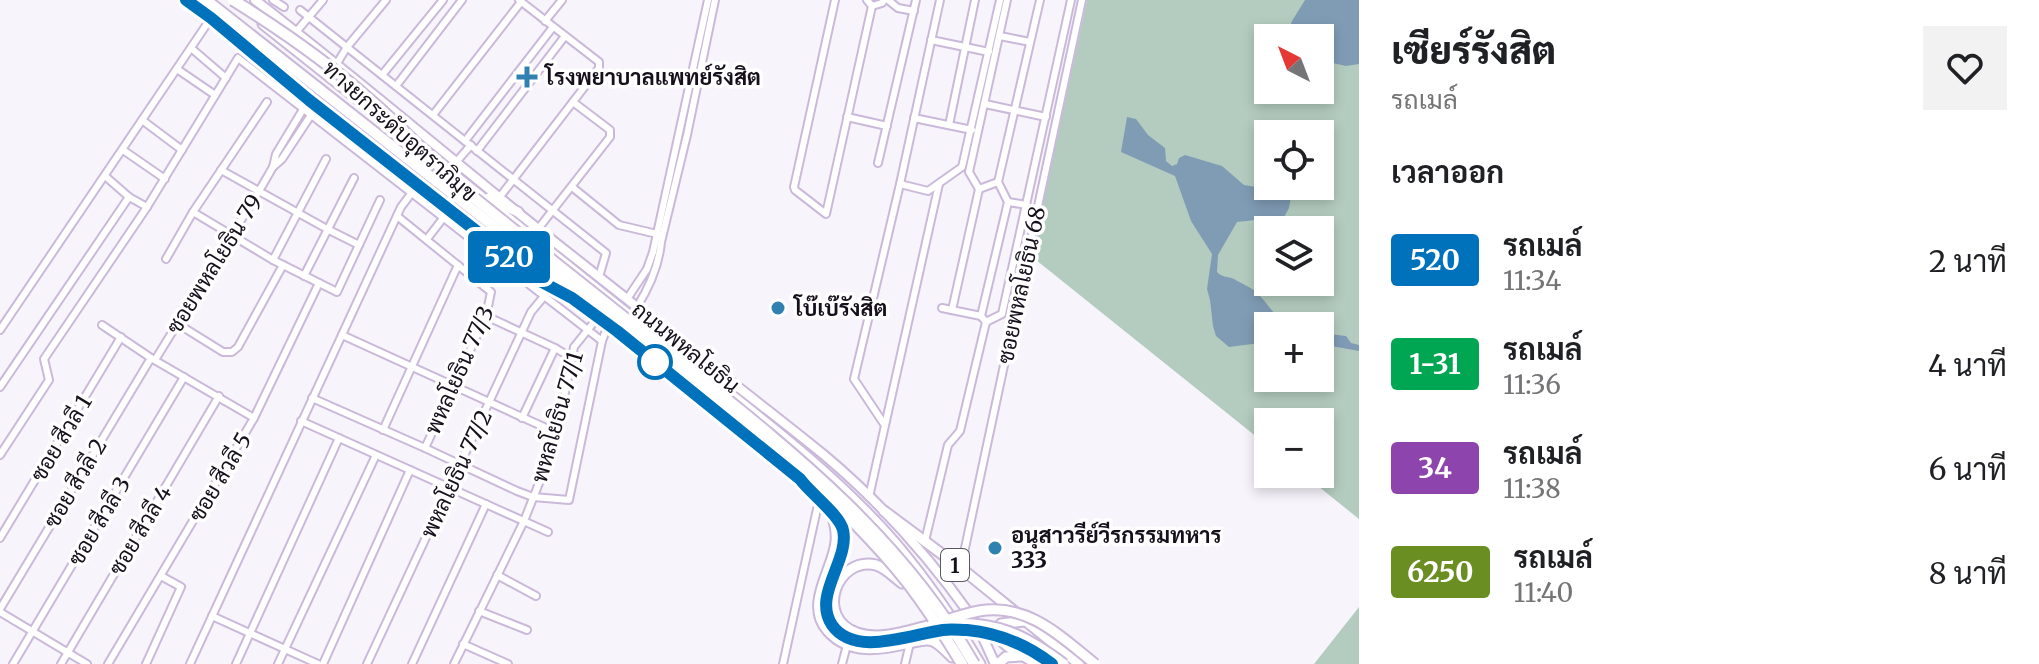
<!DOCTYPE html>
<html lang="th">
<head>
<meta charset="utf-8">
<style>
  :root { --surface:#fff; --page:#f2f2f2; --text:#202124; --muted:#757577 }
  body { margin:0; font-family:Merriweather,Sarabun,serif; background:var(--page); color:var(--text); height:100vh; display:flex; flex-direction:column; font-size:30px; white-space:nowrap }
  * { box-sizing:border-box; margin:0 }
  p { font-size:26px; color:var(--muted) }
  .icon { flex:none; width:44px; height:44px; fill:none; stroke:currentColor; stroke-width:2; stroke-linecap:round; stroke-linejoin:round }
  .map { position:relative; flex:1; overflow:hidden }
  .panel { display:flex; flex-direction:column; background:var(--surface); width:680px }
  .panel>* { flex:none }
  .badge { padding:0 16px; border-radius:6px; font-size:28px; line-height:52px }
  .needle { width:52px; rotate:318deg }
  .tools { position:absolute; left:1254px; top:24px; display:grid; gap:16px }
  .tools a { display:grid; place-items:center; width:80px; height:80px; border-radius:0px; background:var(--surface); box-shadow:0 4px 12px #0003; font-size:40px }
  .map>.badge { position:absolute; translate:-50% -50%; box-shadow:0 0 0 4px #fff }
  h2 { padding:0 32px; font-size:30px; line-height:72px }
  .round { display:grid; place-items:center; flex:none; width:84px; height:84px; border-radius:0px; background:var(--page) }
  .head { display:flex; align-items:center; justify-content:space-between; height:136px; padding:0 32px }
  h1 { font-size:38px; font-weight:800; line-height:60px }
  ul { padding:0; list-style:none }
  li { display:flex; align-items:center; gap:24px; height:104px; padding:0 32px }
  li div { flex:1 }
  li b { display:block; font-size:30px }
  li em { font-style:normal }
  li .badge { min-width:88px; font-weight:700; text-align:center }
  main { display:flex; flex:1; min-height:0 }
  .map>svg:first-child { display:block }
  .green { fill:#b4ccbf; fill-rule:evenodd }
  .water { fill:#809cb5 }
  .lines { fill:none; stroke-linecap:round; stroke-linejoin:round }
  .minor-casing { stroke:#cab9da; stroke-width:10 }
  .secondary-casing { stroke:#cab9da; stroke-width:12 }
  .primary-casing { stroke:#cab9da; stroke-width:13 }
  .trunk-casing { stroke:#cab9da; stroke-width:13 }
  .minor { stroke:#fff; stroke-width:6 }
  .secondary { stroke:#fff; stroke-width:8 }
  .primary { stroke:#fff; stroke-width:9 }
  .trunk { stroke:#fff; stroke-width:9 }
  .trunk-bridge-casing { stroke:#cab9da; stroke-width:13; stroke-linecap:butt }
  .motorway-bridge-casing { stroke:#cab9da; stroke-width:14; stroke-linecap:butt }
  .trunk-bridge { stroke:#fff; stroke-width:9 }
  .motorway-bridge { stroke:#fff; stroke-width:10 }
  .line-casing { stroke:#fff; stroke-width:18 }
  .line { stroke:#0072bc; stroke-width:12 }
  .poi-dot { fill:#3080b2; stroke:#fff; stroke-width:3 }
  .stop-dot { fill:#fff; stroke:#0072bc; stroke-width:4 }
  .labels { text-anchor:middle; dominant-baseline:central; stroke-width:7; stroke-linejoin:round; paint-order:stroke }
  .shield { fill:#fff; stroke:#5c5860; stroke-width:2 }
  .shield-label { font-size:20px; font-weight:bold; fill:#16101c }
  .poi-label { font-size:22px; font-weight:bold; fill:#16101c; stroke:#fff; text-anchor:start }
  .street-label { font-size:22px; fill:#16101c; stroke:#fff }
</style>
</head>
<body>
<main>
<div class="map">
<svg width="1359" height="664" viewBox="0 0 1359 664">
  <rect width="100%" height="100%" fill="#f7f4fb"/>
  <!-- green -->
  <g class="green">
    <path d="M 1087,0 L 1359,0 L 1359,519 L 1303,474 L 1320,474 L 1320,422 L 1268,422 L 1268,446 L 1031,256 ZM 1268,38 L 1320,38 L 1320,90 L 1268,90 ZM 1268,134 L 1320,134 L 1320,186 L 1268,186 ZM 1268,230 L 1320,230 L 1320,282 L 1268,282 ZM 1268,326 L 1320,326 L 1320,378 L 1268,378 Z"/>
    <polygon points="1359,607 1359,664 1314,664"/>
  </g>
  <!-- water -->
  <g class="water">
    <polygon points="1305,0 1359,0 1359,64 1346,66 1320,60 1320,38 1286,38 1292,21"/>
    <path d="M 1127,117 L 1136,119 L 1148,135 L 1165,148 L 1166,161 L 1172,166 L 1177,164 L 1179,158 L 1185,155 L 1222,166 L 1244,185 L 1263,188 L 1268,185 L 1293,186 L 1289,208 L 1284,217 L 1237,222 L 1218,255 L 1217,272 C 1223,278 1227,276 1234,279 C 1240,283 1251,287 1256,292 C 1270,305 1274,319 1294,326 L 1268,326 L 1268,342 L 1229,347 L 1216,336 L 1213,326 L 1210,300 L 1207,289 L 1212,254 L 1191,221 L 1175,176 L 1121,152 Z"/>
    <polygon points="1320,333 1346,336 1351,343 1359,345 1359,351 1320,344"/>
  </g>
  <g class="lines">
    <!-- minor casing -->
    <g class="minor-casing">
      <g id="minor">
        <polyline points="273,0 284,7"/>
        <polyline points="835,0 794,187 795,190 826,214 872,6"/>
        <polyline points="867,0 872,6 882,3 884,0"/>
        <polyline points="888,0 898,8 914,11"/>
        <polyline points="300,10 606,253 599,277"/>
        <polyline points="545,21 562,0"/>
        <polyline points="296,32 323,0"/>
        <polyline points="1000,36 1030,42"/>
        <polyline points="931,40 989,52"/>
        <polyline points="191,48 226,78"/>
        <polyline points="336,65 347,47 386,0"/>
        <polyline points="177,69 215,95"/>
        <polyline points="382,75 443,0"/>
        <polyline points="396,86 462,0"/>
        <polyline points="985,104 1046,117"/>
        <polyline points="433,115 521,2"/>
        <polyline points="847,117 887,126"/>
        <polyline points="914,118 972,130"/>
        <polyline points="142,120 182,150"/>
        <polyline points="949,125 975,0"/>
        <polyline points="465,141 553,27"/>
        <polyline points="123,150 165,179"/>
        <polyline points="477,151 565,36"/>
        <polyline points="457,161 471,145"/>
        <polyline points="878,163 916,0"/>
        <polyline points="273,167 282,159 313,112"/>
        <polyline points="221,170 327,229 359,245"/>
        <polyline points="105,176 129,197 147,207"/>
        <polyline points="998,182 979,189 969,172 1007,0"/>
        <polyline points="900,184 928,191 962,167 1000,0"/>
        <polyline points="572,187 619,225 657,234"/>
        <polyline points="499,198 599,68 599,62 519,0"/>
        <polyline points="1027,205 1008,202 998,182 1040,0"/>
        <polyline points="193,212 273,260 337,292 380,200"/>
        <polyline points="397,216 491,292 486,316 425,448"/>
        <polyline points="538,229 610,137 610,130 573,102"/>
        <polyline points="427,239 444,217"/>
        <polyline points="166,259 193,212 267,102"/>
        <polyline points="273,260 326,159"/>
        <polyline points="304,276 354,178"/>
        <polyline points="484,286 504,260"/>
        <polyline points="627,299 647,269 653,252 708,0"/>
        <path d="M 637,307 C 650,286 659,266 661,242 L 687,135 L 715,0"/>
        <polyline points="942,308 981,316"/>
        <polyline points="952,310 979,189"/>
        <polyline points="486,316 555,348 572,358"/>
        <polyline points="986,322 1002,314 1071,0"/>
        <polyline points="178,324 223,352 232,352 238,347 283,265"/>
        <polyline points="102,325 151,358 254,418"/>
        <polyline points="0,330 211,18"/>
        <polyline points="342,335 557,433"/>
        <polyline points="155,360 259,191 273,167 276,154 305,106"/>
        <polyline points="0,387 129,197"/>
        <polyline points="312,398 425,448 517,491 533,497 569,500 602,341 608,325"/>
        <polyline points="522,418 555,348"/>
        <polyline points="301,421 548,532"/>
        <polyline points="884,424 854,379 900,184 940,0"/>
        <polyline points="383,430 458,265"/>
        <polyline points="0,455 49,380 44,359 147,207 238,58 602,341"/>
        <polyline points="869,497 939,184"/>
        <polyline points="0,538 121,337"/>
        <polyline points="925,541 948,445 960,431 986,322 981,316 1008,202"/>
        <polyline points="962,569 965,548 1082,0"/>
        <polyline points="497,575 536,596"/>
        <polyline points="0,609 151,358"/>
        <polyline points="479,611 527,630"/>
        <polyline points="0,612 87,664"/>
        <polyline points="212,616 318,664"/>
        <polyline points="463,644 508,664"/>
        <polyline points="13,664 184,377"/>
        <polyline points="61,664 219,396"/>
        <polyline points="108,664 254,418 319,283"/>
        <polyline points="146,664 181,587 161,576"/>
        <polyline points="190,664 401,207 414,190"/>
        <polyline points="236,664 339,438"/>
        <polyline points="278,664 376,455"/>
        <polyline points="323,664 410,470"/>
        <polyline points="367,664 531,312 551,288"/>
        <polyline points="412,664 486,504"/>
        <polyline points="454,664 524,521 545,468 557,433 574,347 598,317"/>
        <polyline points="783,664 817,509 820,502"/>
        <polyline points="842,664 847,645"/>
        <polyline points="905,664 910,643"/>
      </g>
    </g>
    <!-- secondary casing -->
    <g class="secondary-casing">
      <g id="secondary">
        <polyline points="186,0 211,18 309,100 540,281 568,296"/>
        <path d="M 255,0 C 338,64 419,132 500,198 C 552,241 605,281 657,323 C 712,368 769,410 824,455 C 879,501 929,557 971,616"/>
        <polyline points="980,631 995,664"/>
      </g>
    </g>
    <!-- primary casing -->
    <g class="primary-casing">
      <g id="primary">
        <polyline points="884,511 962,569 1079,664"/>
        <path d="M 1024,621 L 1001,624 L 996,631 C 1001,647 1023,655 1037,664"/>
        <polyline points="998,664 1006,657 1021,656"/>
      </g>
    </g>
    <!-- trunk casing -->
    <g class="trunk-casing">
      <g id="trunk">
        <polyline points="195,0 617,331 820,494"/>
        <polyline points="263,24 399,132"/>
        <polyline points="458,178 649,331"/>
        <polyline points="489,198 518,212"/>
        <path d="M 680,355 C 755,414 833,471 896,544 C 928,582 955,622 980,664"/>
        <path d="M 812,494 C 833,514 849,521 840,553"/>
        <path d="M 831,512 C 835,522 837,532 836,542 C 833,570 804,605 828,631 C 850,655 879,650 909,643 C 916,642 925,638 933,641 C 940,644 946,651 952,657"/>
        <path d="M 902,583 C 894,577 886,568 876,565 C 836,556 814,618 857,633 C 880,641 908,631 931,625"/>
      </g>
    </g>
    <!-- minor -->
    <use href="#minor" class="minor"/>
    <!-- secondary -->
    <use href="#secondary" class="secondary"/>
    <!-- primary -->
    <use href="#primary" class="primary"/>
    <!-- trunk -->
    <use href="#trunk" class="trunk"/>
    <!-- trunk-bridge casing -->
    <g class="trunk-bridge-casing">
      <g id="trunk-bridge">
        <path d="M 840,553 C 835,568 828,585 827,601 C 824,636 860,645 888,641 C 908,638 928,630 949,630 C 988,630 1021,641 1052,664"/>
        <path d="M 946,624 C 996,620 1025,635 1064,664"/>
        <path d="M 931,625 C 947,620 963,614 979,611 C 1028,603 1060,636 1095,664"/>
      </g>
    </g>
    <!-- motorway-bridge casing -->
    <g class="motorway-bridge-casing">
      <g id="motorway-bridge">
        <path d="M 206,0 L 782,453 C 825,494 870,535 907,582 C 927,608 945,636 962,664"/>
        <path d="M 233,0 C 281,30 326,61 369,99 C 402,127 431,160 463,189 C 536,248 610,306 683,364 C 794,453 902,538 974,664"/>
      </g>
    </g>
    <!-- trunk-bridge -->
    <use href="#trunk-bridge" class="trunk-bridge"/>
    <!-- motorway-bridge -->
    <use href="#motorway-bridge" class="motorway-bridge"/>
  </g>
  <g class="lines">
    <!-- line casing -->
    <g class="line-casing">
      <path id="line" d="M 186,0 L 211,18 L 309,100 L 540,281 L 572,298 L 617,331 L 800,479 C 810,493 840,515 843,530 C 850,560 812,595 832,625 C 855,658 911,634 943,630 C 951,629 960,630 967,630 C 999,633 1027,645 1052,664"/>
    </g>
    <!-- line -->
    <use href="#line" class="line"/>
  </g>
  <!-- markers -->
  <g class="poi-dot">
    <path d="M523 65h8v8h8v8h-8v8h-8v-8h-8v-8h8z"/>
    <circle cx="778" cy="308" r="8"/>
    <circle cx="995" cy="548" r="8"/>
  </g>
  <circle class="stop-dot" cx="655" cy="362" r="16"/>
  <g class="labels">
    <!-- shield labels -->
    <rect class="shield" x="941" y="549" width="28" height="32" rx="6"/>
    <g class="shield-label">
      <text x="955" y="565">1</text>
    </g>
    <!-- poi labels -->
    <g class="poi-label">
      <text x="545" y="77">โรงพยาบาลแพทย์รังสิต</text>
      <text x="794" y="308">โบ๊เบ๊รังสิต</text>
      <text x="1011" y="535">อนุสาวรีย์วีรกรรมทหาร<tspan x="1011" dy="25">333</tspan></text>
    </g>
    <!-- street labels -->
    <g class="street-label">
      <text transform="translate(400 131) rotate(42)">ทางยกระดับอุตราภิมุข</text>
      <text transform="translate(214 264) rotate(-58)">ซอยพหลโยธิน 79</text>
      <text transform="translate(1021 285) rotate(-78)">ซอยพหลโยธิน 68</text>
      <text transform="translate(686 347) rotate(39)">ถนนพหลโยธิน</text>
      <text transform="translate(459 370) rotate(-66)">พหลโยธิน 77/3</text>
      <text transform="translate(557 417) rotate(-74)">พหลโยธิน 77/1</text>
      <text transform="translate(61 438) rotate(-59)">ซอย สีวลี 1</text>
      <text transform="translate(456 474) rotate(-65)">พหลโยธิน 77/2</text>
      <text transform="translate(220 477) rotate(-59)">ซอย สีวลี 5</text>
      <text transform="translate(75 483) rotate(-59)">ซอย สีวลี 2</text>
      <text transform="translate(99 521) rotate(-59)">ซอย สีวลี 3</text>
      <text transform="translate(140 530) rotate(-59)">ซอย สีวลี 4</text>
    </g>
  </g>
</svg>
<div class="tools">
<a><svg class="needle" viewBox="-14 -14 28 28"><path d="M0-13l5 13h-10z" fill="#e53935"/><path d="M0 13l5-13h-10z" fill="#757577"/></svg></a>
<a><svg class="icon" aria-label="locate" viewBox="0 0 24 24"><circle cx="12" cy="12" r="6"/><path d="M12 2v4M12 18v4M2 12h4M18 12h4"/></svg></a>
<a><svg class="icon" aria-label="layers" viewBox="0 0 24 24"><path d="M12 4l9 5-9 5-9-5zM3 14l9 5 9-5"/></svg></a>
<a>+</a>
<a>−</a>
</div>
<b class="badge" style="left:509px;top:257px;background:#0072bc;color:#fff">520</b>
</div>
<section class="panel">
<div class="head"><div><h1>เซียร์รังสิต</h1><p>รถเมล์</p></div><a class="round"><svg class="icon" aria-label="heart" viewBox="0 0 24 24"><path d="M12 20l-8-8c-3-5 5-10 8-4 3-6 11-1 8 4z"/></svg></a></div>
<h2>เวลาออก</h2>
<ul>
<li><span class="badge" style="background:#0072bc;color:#fff">520</span><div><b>รถเมล์</b><p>11:34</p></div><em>2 นาที</em></li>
<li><span class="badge" style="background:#00a651;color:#fff">1-31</span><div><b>รถเมล์</b><p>11:36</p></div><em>4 นาที</em></li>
<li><span class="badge" style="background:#8e44ad;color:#fff">34</span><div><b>รถเมล์</b><p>11:38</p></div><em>6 นาที</em></li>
<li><span class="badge" style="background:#6b8e23;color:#fff">6250</span><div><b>รถเมล์</b><p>11:40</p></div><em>8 นาที</em></li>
</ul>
</section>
</main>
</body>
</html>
